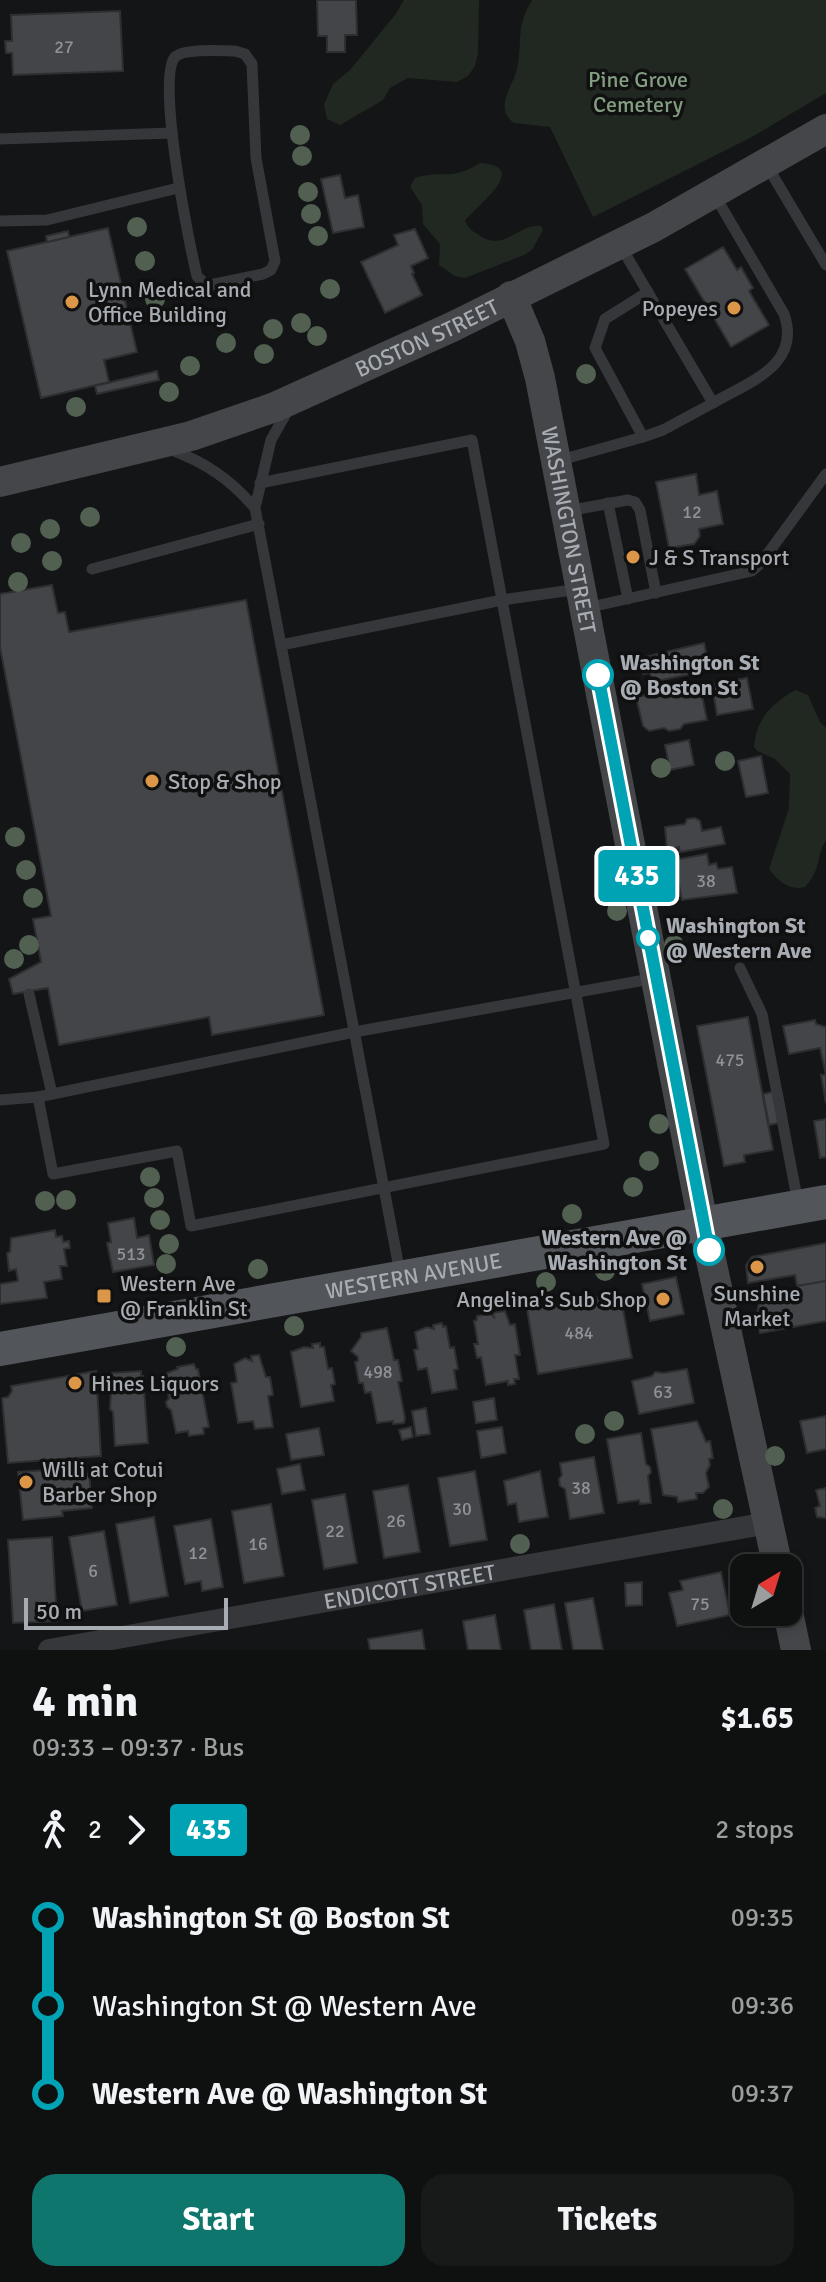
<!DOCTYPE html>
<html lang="en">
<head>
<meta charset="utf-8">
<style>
  :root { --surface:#0f1010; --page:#181919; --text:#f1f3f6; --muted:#9b9d9f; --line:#2f3030; --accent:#0f766e }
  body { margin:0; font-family:Signika,sans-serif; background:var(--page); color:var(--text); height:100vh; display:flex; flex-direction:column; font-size:30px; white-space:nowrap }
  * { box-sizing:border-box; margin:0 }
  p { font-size:26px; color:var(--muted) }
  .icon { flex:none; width:44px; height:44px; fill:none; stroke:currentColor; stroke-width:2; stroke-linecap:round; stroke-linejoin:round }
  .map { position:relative; height:1650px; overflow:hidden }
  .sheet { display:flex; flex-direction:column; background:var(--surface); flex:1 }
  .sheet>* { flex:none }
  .badge { padding:0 16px; border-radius:6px; font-size:28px; line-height:52px }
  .needle { width:52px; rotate:38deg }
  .controls { position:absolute; left:730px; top:1554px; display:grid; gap:16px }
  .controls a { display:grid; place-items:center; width:72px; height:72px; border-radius:16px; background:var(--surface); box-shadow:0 4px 12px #0003,0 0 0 2px var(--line); font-size:40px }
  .scale { position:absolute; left:24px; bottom:20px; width:204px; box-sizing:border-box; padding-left:8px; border:4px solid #a8adb4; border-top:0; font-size:22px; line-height:28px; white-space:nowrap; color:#a8adb4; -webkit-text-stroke:6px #101011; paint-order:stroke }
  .map>.badge { position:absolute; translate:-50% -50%; box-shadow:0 0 0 4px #fff }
  .legs { display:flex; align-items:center; gap:12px; height:88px; padding:0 32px; font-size:26px }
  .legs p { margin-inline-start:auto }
  .headline { display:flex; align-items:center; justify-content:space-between; height:136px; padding:0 32px }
  h1 { font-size:44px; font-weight:700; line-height:60px }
  .button { display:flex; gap:16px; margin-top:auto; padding:16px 32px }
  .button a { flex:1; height:92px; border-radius:24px; background:var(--accent); color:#fff; font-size:32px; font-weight:700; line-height:92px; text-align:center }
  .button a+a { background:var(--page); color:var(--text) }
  ul { padding:0 32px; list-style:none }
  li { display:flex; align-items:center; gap:28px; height:88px; font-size:30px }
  li i { display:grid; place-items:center; width:12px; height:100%; margin:0 10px; background:currentColor }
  li i::after { content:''; width:20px; height:20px; margin:-10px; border:6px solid; border-radius:50%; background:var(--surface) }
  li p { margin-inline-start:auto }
  li:first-child i { background:linear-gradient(#0000 50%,currentColor 0) }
  li:last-child i { background:linear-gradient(currentColor 50%,#0000 0) }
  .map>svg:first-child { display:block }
  .green { fill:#212821 }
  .building { fill:#444548; stroke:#2f2f32; stroke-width:2 }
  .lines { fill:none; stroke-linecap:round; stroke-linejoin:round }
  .lane { stroke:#36373a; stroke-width:11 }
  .street { stroke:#36373a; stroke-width:22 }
  .secondary { stroke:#44464a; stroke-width:30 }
  .primary { stroke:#525559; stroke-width:34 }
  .tree { fill:#516051 }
  .line-1-casing { stroke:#fff; stroke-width:18 }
  .line-1 { stroke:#00a3b4; stroke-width:12 }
  .poi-dot { fill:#db9747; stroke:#101011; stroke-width:3 }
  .stop-1-dot { fill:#fff; stroke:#00a3b4; stroke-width:4 }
  .labels { text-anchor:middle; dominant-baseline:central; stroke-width:7; stroke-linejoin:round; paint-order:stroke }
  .number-label { font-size:18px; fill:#8f9399 }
  .park-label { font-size:22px; fill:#839d81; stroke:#101011 }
  .poi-label { font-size:22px; fill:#a8adb4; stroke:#101011; text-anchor:start }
  .street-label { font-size:22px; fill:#a8adb4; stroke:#101011 }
  .stop-label { font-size:22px; font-weight:bold; fill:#a8adb4; stroke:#101011; text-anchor:start }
</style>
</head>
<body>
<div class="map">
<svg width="826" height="1650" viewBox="0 0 826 1650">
  <rect width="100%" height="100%" fill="#141516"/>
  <!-- green -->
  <g class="green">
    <polygon points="404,0 479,0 478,53 475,66 468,76 457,82 408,78 390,88 383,100 340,125 327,119 324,105 333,84 350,70 395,15"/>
    <path d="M 532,0 L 826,0 L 826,93 L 752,137 L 593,217 L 550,127 L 514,123 C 493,108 513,87 517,69 C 523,41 515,28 532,0 Z"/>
    <path d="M 480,163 C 533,166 474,207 465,221 C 468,228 472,231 479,235 C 505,253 518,223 541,226 L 543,230 L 532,250 L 524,255 L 465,278 L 455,276 L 439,265 L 440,244 L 423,224 L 422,205 L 410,187 L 415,178 C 443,169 450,182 480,163 Z"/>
    <path d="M 795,690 L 808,695 L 820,722 L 826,728 L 826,840 C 815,857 823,867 805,887 C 789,891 778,881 769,869 L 789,808 L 790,774 L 775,759 L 757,751 L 754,747 C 756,718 772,704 795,690 Z"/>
  </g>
  <!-- building -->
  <g class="building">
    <polygon points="317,0 356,0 357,35 345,35 345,52 327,52 327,36 318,36"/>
    <polygon points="120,11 123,71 13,75 12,53 6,53 5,41 12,41 11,15"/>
    <polygon points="340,175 345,198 358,195 364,227 333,233 321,179"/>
    <polygon points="108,228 137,352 104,360 109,382 41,398 7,251"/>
    <polygon points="415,229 428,258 411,266 414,273 412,274 422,295 385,313 361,262 398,245 394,235"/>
    <polygon points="68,231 69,237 47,242 46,236"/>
    <polygon points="723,247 737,270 741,267 753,288 749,291 769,325 731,347 685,269"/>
    <polygon points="157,371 159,380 97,394 95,386"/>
    <polygon points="696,474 699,495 717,491 723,524 699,529 700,536 694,544 669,548 656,482"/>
    <polygon points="52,585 58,613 65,612 69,632 246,600 324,1015 212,1035 209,1017 59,1045 48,988 13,994 9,979 41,962 33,919 51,916 0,647 0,594"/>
    <polygon points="704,643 710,670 652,682 650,673 643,674 640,658"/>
    <polygon points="747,678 753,709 717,715 712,684"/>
    <polygon points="700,685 707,720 684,724 680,729 669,731 664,728 649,731 643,726 636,697"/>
    <polygon points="689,740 694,765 670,770 665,745"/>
    <polygon points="761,756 768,793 746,797 738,761"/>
    <polygon points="695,818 700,821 702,831 721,827 725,844 680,852 679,847 667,850 665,827 685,824 687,819"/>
    <polygon points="707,854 709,865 716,863 718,869 732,867 737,893 682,900 674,860"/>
    <polygon points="748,1017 773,1150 744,1155 745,1162 724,1166 697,1026"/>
    <polygon points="815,1020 816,1024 826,1027 826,1103 821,1075 826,1075 820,1048 789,1054 783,1026"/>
    <polygon points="781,1090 787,1121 769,1125 763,1094"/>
    <polygon points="826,1119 826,1157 820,1158 814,1121"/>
    <polygon points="134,1218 137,1238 149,1235 154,1265 113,1272 107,1243 111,1242 108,1223"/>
    <polygon points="55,1230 56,1237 62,1236 63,1242 69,1241 70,1248 64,1249 67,1266 60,1266 62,1279 44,1282 47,1298 0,1304 0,1284 18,1281 16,1269 9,1271 7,1253 10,1252 11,1238"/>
    <polygon points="826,1243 826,1281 797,1286 795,1275 748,1283 746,1265 752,1257"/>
    <polygon points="676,1277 684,1314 650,1321 642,1284"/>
    <polygon points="826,1281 826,1321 760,1333 757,1313 760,1299 787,1292 791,1294 798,1293 797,1286"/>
    <polygon points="620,1293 632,1358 538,1374 527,1309 566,1302 565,1296 578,1294 579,1300"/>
    <polygon points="505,1311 510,1325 515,1324 520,1355 515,1355 519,1379 514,1379 515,1384 508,1385 508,1381 486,1385 481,1357 477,1358 474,1344 478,1344 474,1321 477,1320 477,1316 490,1314 494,1317 493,1313"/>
    <polygon points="442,1323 443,1327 446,1326 450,1348 454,1347 458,1369 454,1370 457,1389 432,1393 427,1368 418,1370 414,1350 418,1349 415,1332 427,1327 434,1329 433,1325"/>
    <polygon points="387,1328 394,1360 398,1360 402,1381 398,1382 405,1418 404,1423 393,1424 393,1421 377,1423 371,1392 365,1393 363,1383 359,1383 355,1362 358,1361 358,1357 351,1351 361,1337 361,1333"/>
    <polygon points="320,1343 320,1347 324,1347 328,1369 332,1368 335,1384 331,1385 334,1401 301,1407 291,1352 304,1347 313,1348 312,1344"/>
    <polygon points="259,1355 266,1377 270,1377 273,1395 268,1396 273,1427 255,1429 253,1421 238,1423 231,1383 237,1382 234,1364 245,1358 252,1361 251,1356"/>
    <polygon points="194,1364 196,1369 198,1369 209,1427 203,1428 204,1434 189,1436 188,1431 176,1433 171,1410 167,1407 166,1402 169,1398 165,1374 178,1369 177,1367"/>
    <polygon points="687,1369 694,1403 639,1414 632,1381 652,1376 655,1372 664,1373"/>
    <polygon points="96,1371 101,1456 8,1463 2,1398 8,1397 12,1391 11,1386"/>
    <polygon points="141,1371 141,1376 143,1376 148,1443 115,1446 113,1412 110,1409 112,1373"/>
    <polygon points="494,1398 497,1420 476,1423 473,1402"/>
    <polygon points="426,1408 430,1434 416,1436 412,1411"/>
    <polygon points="826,1416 826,1449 807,1453 800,1421"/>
    <polygon points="697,1421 706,1442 710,1441 713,1458 709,1459 710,1465 706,1473 709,1487 703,1493 696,1493 697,1499 678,1502 677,1497 663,1495 651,1429"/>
    <polygon points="411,1427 413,1437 402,1440 399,1430"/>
    <polygon points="502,1427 506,1453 481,1458 477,1431"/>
    <polygon points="319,1428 324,1455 291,1460 286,1434"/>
    <polygon points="641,1433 646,1464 650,1467 651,1472 648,1476 651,1503 640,1504 639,1500 618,1503 607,1439"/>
    <polygon points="594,1457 604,1513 570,1519 565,1489 560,1486 559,1479 562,1475 560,1463"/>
    <polygon points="300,1464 305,1490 282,1494 277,1469"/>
    <polygon points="61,1469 62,1475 89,1472 92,1508 62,1511 63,1516 23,1520 18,1472"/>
    <polygon points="475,1471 487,1540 450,1546 438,1478"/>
    <polygon points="540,1471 548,1517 519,1522 516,1503 508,1505 504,1481"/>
    <polygon points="408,1485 420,1552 384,1558 373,1491"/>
    <polygon points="826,1488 826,1518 817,1517 815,1508 820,1506 816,1490"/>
    <polygon points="345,1494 357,1563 324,1569 312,1500"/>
    <polygon points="271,1504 284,1576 244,1583 232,1511"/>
    <polygon points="154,1517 168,1596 130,1603 116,1524"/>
    <polygon points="211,1519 223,1587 202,1591 201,1581 185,1584 174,1526"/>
    <polygon points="104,1531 117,1605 82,1611 69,1537"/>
    <polygon points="52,1537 57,1621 13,1623 8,1540"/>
    <polygon points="721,1572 730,1615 677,1626 669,1593 683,1590 680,1581"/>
    <polygon points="642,1582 642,1605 626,1606 625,1583"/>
    <polygon points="593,1598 603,1650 573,1650 565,1603"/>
    <polygon points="554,1604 562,1650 531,1650 524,1610"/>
    <polygon points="495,1615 501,1650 468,1650 463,1621"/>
    <polygon points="422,1630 425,1650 370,1650 368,1639"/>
  </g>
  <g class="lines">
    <!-- lane -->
    <g class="lane">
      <path d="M 235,51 L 245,54 L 252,64 L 256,158 L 275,261 L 271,270 L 263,274 L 210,285 L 204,283 L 197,276 C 189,244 156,78 175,57 C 184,48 222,51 235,51 Z"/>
      <polyline points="0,139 172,133"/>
      <polyline points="766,164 826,265"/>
      <polyline points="0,221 47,220 178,188"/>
      <path d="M 713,403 C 749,382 802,365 784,314 L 714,194"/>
      <polyline points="288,410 271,440 255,508 400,1273"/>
      <polyline points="643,437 595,348 605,319 648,292"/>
      <path d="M 169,449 C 205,462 230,479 255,508"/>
      <polyline points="557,461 643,437 663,430 713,403 620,245"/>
      <polyline points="608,503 628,599"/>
      <polyline points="567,511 628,500 635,502 640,510 656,593"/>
      <polyline points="92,569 259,524"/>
      <polyline points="586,608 752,571 761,563 826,474"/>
      <polyline points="281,645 502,600 579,589"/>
      <polyline points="740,968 762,1014 798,1203"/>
      <polyline points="29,994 52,1094"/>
      <polyline points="38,1097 53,1174 177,1151 191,1226 604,1144 472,440 260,483"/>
      <polyline points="0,1100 38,1097 354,1032 656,978"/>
    </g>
    <!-- street -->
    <path class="street" id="s1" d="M 49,1650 L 768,1523"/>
    <!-- secondary -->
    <g class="secondary">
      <path id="s2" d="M 511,296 L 530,341 L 540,378 L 703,1223 L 778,1568"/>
      <path id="s3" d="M 0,482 L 191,436 L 275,407 L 452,327 L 654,227 L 826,129"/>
      <polyline points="788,1612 796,1650"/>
    </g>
    <!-- primary -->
    <path class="primary" id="s4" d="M 0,1349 L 826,1202"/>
  </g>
  <!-- trees -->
  <g class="tree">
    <circle cx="300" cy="135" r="10"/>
    <circle cx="302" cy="156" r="10"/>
    <circle cx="308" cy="192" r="10"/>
    <circle cx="311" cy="214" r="10"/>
    <circle cx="137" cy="227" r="10"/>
    <circle cx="318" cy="236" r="10"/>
    <circle cx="145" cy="261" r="10"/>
    <circle cx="330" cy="289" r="10"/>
    <circle cx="155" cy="299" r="10"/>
    <circle cx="301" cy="323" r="10"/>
    <circle cx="273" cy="329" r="10"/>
    <circle cx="317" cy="336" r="10"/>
    <circle cx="226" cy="343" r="10"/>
    <circle cx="264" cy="354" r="10"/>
    <circle cx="190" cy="366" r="10"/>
    <circle cx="586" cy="374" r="10"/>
    <circle cx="169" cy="392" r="10"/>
    <circle cx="76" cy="407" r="10"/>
    <circle cx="90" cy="517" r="10"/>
    <circle cx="50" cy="529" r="10"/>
    <circle cx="21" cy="543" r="10"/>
    <circle cx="52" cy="561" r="10"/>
    <circle cx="18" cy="582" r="10"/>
    <circle cx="725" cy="761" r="10"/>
    <circle cx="661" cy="768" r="10"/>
    <circle cx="15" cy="837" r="10"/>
    <circle cx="26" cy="870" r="10"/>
    <circle cx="33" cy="898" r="10"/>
    <circle cx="617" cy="911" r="10"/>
    <circle cx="29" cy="945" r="10"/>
    <circle cx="674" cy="945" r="10"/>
    <circle cx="14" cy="959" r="10"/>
    <circle cx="659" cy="1124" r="10"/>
    <circle cx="649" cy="1161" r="10"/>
    <circle cx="150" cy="1177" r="10"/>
    <circle cx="633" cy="1187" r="10"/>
    <circle cx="154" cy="1198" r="10"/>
    <circle cx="66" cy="1200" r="10"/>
    <circle cx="45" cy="1201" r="10"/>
    <circle cx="572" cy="1214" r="10"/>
    <circle cx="160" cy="1220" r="10"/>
    <circle cx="169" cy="1244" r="10"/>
    <circle cx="166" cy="1264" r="10"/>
    <circle cx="258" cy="1269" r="10"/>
    <circle cx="605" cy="1271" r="10"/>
    <circle cx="546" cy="1282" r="10"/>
    <circle cx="294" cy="1326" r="10"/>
    <circle cx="176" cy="1347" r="10"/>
    <circle cx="614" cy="1421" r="10"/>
    <circle cx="585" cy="1434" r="10"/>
    <circle cx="775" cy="1456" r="10"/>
    <circle cx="723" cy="1509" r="10"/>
    <circle cx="520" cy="1544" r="10"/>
  </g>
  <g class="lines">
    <!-- line-1 casing -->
    <g class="line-1-casing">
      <polyline id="line-1" points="598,675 709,1250"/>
    </g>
    <!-- line-1 -->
    <use href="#line-1" class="line-1"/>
  </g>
  <!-- markers -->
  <g class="poi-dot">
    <circle cx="72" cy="302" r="8"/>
    <circle cx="734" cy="308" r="8"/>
    <circle cx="633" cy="557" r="8"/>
    <circle cx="152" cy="781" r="8"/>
    <circle cx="757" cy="1267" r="8"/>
    <rect x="96" y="1288" width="16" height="16" rx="4"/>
    <circle cx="663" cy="1299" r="8"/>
    <circle cx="75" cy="1383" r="8"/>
    <circle cx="26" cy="1482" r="8"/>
  </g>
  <g class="stop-1-dot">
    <circle cx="598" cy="675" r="14"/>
    <circle cx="648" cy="938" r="10"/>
    <circle cx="709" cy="1250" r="14"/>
  </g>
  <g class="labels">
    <!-- number labels -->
    <g class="number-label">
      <text x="64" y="47">27</text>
      <text x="692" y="512">12</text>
      <text x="706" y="881">38</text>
      <text x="730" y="1060">475</text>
      <text x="131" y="1254">513</text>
      <text x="579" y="1333">484</text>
      <text x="378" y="1372">498</text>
      <text x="663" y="1392">63</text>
      <text x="581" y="1488">38</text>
      <text x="462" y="1509">30</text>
      <text x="396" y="1521">26</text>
      <text x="335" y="1531">22</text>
      <text x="258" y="1544">16</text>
      <text x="198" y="1553">12</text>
      <text x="93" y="1571">6</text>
      <text x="700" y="1604">75</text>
    </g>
    <!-- park labels -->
    <g class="park-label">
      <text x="638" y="79">Pine Grove<tspan x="638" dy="25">Cemetery</tspan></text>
    </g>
    <!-- poi labels -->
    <g class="poi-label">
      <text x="88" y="289">Lynn Medical and<tspan x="88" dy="25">Office Building</tspan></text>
      <text x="718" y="308" text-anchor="end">Popeyes</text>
      <text x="649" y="557">J &amp; S Transport</text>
      <text x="168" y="781">Stop &amp; Shop</text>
      <text x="120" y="1283">Western Ave<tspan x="120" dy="25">@ Franklin St</tspan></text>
      <text x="757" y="1293" text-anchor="middle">Sunshine<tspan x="757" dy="25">Market</tspan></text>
      <text x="647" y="1299" text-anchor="end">Angelina's Sub Shop</text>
      <text x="91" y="1383">Hines Liquors</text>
      <text x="42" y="1469">Willi at Cotui<tspan x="42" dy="25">Barber Shop</tspan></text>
    </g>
    <!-- street labels -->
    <g class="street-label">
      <text stroke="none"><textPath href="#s3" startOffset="452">BOSTON STREET</textPath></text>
      <text stroke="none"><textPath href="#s2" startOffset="242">WASHINGTON STREET</textPath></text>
      <text stroke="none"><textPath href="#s4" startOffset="420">WESTERN AVENUE</textPath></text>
      <text stroke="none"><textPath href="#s1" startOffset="366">ENDICOTT STREET</textPath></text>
    </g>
    <!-- stop labels -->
    <g class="stop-label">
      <text x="620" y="662">Washington St<tspan x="620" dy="25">@ Boston St</tspan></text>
      <text x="666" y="925">Washington St<tspan x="666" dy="25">@ Western Ave</tspan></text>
      <text x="687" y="1237" text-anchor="end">Western Ave @<tspan x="687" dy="25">Washington St</tspan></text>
    </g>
  </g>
</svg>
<div class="controls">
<a><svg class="needle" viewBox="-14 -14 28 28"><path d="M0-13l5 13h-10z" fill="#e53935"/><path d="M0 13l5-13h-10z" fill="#9b9d9f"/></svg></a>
</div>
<div class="scale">50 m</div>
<b class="badge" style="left:637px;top:876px;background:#00a3b4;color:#fff">435</b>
</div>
<section class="sheet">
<div class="headline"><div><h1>4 min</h1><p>09:33 – 09:37 · Bus</p></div><b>$1.65</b></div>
<div class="legs"><svg class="icon" aria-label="walk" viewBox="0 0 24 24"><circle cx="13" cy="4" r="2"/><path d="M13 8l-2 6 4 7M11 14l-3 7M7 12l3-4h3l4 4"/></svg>2<svg class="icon" aria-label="forward" viewBox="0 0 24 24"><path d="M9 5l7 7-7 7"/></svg><b class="badge" style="background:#00a3b4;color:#fff">435</b><p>2 stops</p></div>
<ul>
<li><i style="color:#00a3b4"></i><b>Washington St @ Boston St</b><p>09:35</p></li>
<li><i style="color:#00a3b4"></i><span>Washington St @ Western Ave</span><p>09:36</p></li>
<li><i style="color:#00a3b4"></i><b>Western Ave @ Washington St</b><p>09:37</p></li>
</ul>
<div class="button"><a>Start</a><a>Tickets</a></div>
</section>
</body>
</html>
